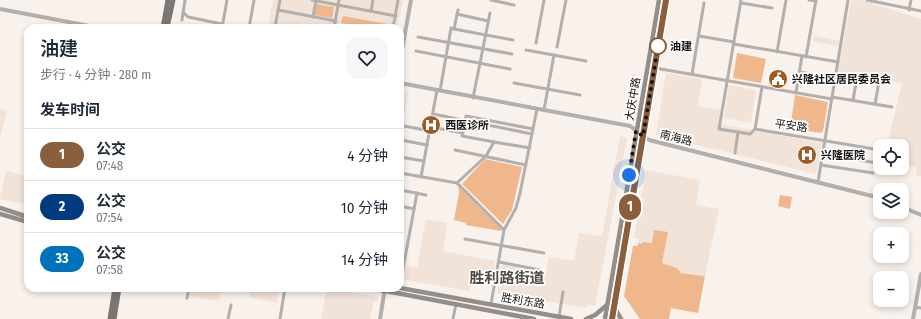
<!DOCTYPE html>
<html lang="zh">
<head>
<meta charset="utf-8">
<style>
  :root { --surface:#fff; --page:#f6f6f7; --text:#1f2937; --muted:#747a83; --line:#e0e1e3 }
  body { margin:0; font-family:"Fira Sans Condensed","Noto Sans SC",sans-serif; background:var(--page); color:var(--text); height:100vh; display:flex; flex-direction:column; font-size:15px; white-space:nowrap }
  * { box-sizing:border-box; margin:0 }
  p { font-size:13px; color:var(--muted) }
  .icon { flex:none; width:22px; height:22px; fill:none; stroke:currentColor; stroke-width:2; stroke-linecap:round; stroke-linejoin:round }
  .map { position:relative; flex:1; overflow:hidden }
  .details { position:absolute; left:24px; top:24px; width:380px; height:268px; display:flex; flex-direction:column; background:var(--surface); border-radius:12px; box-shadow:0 2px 6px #0003 }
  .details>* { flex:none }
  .badge { padding:0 8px; border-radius:13px; font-size:14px; line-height:26px }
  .fabs { position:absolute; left:873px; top:139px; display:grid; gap:8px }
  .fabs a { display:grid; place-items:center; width:36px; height:36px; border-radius:8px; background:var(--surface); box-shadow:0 2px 6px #0003; font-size:20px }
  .you { position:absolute; width:20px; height:20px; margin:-10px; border:3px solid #fff; border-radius:50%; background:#1a73e8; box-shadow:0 0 0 6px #1a73e833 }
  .map>.badge { position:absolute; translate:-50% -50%; box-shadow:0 0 0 2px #fff }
  h2 { padding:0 16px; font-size:15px; line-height:36px }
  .round { display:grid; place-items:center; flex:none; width:42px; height:42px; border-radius:12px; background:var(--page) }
  .headline { display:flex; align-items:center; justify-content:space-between; height:68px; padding:0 16px }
  h1 { font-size:19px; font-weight:600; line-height:30px }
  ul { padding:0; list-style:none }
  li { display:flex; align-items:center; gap:12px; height:52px; padding:0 16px; border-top:1px solid var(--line) }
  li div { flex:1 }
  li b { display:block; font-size:15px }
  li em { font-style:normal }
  li .badge { min-width:44px; font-weight:700; text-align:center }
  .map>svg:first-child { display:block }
  .built { fill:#f2e3d9 }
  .green { fill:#f0b78d }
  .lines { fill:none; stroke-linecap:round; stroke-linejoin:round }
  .minor { stroke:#b2afac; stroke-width:3 }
  .tertiary { stroke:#b2afac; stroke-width:4 }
  .secondary { stroke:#938e8a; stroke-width:4.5 }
  .primary { stroke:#7c7672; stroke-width:5 }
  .line-casing { stroke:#fff; stroke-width:9 }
  .line { stroke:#8b5e3c; stroke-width:6 }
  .walk { stroke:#151311; stroke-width:4; stroke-dasharray:0 7.2 }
  .stop-dot { fill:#fff; stroke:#8b5e3c; stroke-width:2 }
  .labels { text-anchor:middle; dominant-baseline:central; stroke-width:3.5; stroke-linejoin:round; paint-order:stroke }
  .stop-label { font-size:11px; font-weight:bold; fill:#151311; stroke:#fff; text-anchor:start }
  .poi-label { font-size:11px; font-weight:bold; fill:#151311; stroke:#fff; text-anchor:start }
  .street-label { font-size:11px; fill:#151311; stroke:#fff }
  .district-label { font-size:15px; font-weight:bold; fill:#514b46; stroke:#fff }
</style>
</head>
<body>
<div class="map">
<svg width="921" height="319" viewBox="0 0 921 319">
  <rect width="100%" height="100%" fill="#f9f1ec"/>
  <!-- built -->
  <g class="built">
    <polygon points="273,0 403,0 397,28 268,28"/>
    <polygon points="851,0 861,0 921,19 921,176 916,175 917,168 902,163 902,146 887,146 902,83 838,72"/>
    <polygon points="814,36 839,41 838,46 813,41"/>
    <polygon points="666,73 702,79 698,106 721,110 719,124 822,143 816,174 656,135"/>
    <polygon points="632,75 638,76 635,93 629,92"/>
    <polygon points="729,85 756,90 751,123 724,118"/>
    <polygon points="400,91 408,92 400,141"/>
    <polygon points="0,109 7,111 0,137"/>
    <polygon points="620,136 627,138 595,306 587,305 586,308 497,293 502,265 546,272 549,257 574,261 579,233 602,236"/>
    <polygon points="646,170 700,180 696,205 719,209 705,276 681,272 677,268 662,263 668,232 652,243 643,242 643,244 638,243 639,239 634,238 638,214 641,215 644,199 641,199"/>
    <polygon points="6,171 28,176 23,204 0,199"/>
    <polygon points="426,219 447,223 443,251 495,261 491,285 471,281 469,291 402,279 405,266 417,268"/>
    <polygon points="190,288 222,288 219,301 189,296"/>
    <polygon points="251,288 280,288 277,303 249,297"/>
    <polygon points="327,288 378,297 377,302 374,301 370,319 321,319"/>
  </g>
  <!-- green -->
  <g class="green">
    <polygon points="317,4 334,7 332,18 315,15"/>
    <polygon points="343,16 392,25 391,28 369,28 341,23"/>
    <polygon points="737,53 766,59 761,83 733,78"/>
    <polygon points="795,95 828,102 823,131 821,133 790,128"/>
    <polygon points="485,159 522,167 512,210 503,224 462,184"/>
    <polygon points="458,186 501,229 501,231 466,225 466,223 454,220 459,193"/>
    <polygon points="780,195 792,197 790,209 778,206"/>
    <polygon points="654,230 668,232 662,263 677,268 681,273 705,276 698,313 671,308 669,319 640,319 624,296 633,246 638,246 638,243 642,244 643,242 652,243"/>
  </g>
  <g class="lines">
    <!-- minor -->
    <g class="minor">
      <polyline points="280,0 275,27 280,28"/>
      <polyline points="312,0 396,16"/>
      <polyline points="491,0 514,5"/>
      <polyline points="741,0 719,129 750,134 755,129"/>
      <polyline points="809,0 816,1"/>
      <polyline points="867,0 921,11"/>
      <polyline points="741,3 772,8"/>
      <polyline points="278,10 336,21"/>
      <polyline points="909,10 911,0"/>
      <polyline points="371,11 373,0"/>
      <polyline points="183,12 188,17 222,24"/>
      <polyline points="457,14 488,21"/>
      <polyline points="313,17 316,1"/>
      <polyline points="182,20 185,0"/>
      <polyline points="222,28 227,0"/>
      <polyline points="249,28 254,0"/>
      <polyline points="334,28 339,0"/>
      <polyline points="393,28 398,0"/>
      <polyline points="454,29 513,40"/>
      <polyline points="699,36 734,42"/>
      <polyline points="418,37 512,54"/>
      <polyline points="536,43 544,0"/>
      <polyline points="734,44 838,62"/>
      <polyline points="557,47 566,0"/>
      <polyline points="526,50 586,61"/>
      <polyline points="416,51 510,69"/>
      <polyline points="777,52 786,0"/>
      <polyline points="806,57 816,0"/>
      <polyline points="655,68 832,99"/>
      <polyline points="799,72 835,78"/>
      <polyline points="692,74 704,3"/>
      <polyline points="514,83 580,95"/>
      <polyline points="440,91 451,28 454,29 458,10"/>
      <polyline points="796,93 802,56"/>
      <polyline points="832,97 892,107"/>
      <polyline points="473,98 490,13"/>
      <polyline points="853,100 857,78"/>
      <polyline points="875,104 879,82"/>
      <polyline points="544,110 554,55"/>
      <polyline points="433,114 532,134"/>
      <polyline points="404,126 430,131"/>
      <polyline points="431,127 463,133"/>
      <polyline points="755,129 880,150"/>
      <polyline points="755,129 762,87"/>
      <polyline points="401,140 427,145"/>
      <polyline points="494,142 462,136 466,116 533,129"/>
      <polyline points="455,150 526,165"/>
      <polyline points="735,153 738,132"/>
      <polyline points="823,154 877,163"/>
      <polyline points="400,157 424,161"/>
      <polyline points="821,165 873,173"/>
      <polyline points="400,173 457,183 504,230"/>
      <polyline points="421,177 437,90"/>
      <polyline points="818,182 848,0"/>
      <polyline points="457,183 486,156 494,142 530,148"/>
      <polyline points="400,190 426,195"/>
      <polyline points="400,206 414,209"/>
      <polyline points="465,239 544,253"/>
      <polyline points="499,262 540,270"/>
      <polyline points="400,268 403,269 417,193"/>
      <polyline points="187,298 189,288"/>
      <polyline points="491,304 504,230 516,208 520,193 537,109"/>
      <polyline points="915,307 921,308"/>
      <polyline points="559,317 563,292"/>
      <polyline points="228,319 231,305"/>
      <polyline points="280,319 285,288"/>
      <polyline points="453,319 456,304"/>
    </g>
    <!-- tertiary -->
    <g class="tertiary">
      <polyline points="0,9 100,28"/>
      <polyline points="400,61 411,0"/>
      <polyline points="400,83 630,126 649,140 880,198"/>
      <polyline points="902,207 921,215"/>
      <polyline points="380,319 385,288"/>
      <polyline points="913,319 921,274"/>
    </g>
    <!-- secondary -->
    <g class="secondary">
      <polyline points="0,208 28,217"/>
      <polyline points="0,214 28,222"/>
      <polyline points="370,288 534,319"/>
      <polyline points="400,288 571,319"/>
      <polyline points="614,307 621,319"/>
      <polyline points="586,319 595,315 607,305"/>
      <polyline points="605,319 659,0"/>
      <polyline points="612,319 666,0"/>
    </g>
    <!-- primary -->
    <g class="primary">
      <polyline points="163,28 168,0"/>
      <polyline points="167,28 173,0"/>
      <polyline points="110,319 115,288"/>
      <polyline points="114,319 119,288"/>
    </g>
  </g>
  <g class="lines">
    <!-- line casing -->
    <g class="line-casing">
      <polyline id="line" points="612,319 666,0"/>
    </g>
    <!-- line -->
    <use href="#line" class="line"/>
    <!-- walk -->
    <polyline class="walk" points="629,175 636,131 643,136 658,46"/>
  </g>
  <!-- icons -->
  <defs>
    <g id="civic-disc" transform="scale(1)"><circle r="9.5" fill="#9c5c26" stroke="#fff"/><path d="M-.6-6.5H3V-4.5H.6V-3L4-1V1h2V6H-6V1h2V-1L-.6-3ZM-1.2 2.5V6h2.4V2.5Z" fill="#fff"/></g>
    <g id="hospital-disc" transform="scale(1)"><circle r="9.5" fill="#9c5c26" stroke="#fff"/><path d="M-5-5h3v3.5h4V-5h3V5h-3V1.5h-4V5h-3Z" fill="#fff"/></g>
  </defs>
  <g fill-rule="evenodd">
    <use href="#civic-disc" x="778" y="79"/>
    <use href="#hospital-disc" x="431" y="125"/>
    <use href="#hospital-disc" x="807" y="155"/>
  </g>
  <!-- markers -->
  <circle class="stop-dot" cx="658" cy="46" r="8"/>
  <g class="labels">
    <!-- stop labels -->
    <g class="stop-label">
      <text x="670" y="46">油建</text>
    </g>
    <!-- poi labels -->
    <g class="poi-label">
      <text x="792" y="79">兴隆社区居民委员会</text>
      <text x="445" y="125">西医诊所</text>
      <text x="821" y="155">兴隆医院</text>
    </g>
    <!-- street labels -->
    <g class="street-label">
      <text transform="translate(633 99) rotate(-80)">大庆中路</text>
      <text transform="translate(791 126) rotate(9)">平安路</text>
      <text transform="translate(676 138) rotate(14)">南海路</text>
      <text transform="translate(523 301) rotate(10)">胜利东路</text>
    </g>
    <!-- district labels -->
    <g class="district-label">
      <text x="507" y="278">胜利路街道</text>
    </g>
  </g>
</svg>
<div class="fabs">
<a><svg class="icon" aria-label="locate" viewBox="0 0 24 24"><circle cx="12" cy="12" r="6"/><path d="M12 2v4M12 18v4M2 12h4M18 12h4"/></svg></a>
<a><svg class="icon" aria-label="layers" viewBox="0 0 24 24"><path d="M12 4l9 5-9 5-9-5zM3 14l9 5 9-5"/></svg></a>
<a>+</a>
<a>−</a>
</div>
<div class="you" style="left:629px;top:175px"></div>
<b class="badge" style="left:630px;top:207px;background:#8b5e3c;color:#fff">1</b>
<section class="details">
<div class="headline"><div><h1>油建</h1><p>步行 · 4 分钟 · 280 m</p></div><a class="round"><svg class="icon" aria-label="heart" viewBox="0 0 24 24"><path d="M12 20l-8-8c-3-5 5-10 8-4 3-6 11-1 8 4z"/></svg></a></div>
<h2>发车时间</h2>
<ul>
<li><span class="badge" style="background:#8b5e3c;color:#fff">1</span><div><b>公交</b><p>07:48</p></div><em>4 分钟</em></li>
<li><span class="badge" style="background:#003b80;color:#fff">2</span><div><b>公交</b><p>07:54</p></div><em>10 分钟</em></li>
<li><span class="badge" style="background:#0072bc;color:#fff">33</span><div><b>公交</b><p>07:58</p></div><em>14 分钟</em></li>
</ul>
</section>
</div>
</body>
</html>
